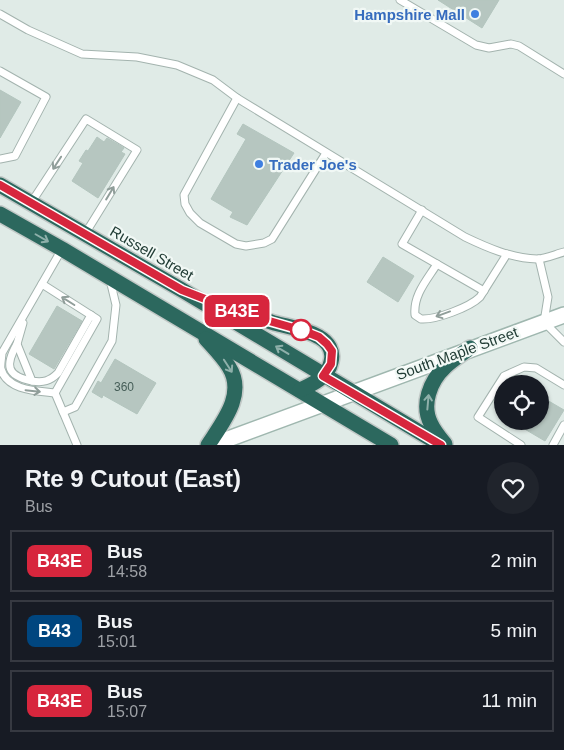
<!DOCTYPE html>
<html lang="en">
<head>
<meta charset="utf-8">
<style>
  :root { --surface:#171b24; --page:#20242c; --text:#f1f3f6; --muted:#9ea1a6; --line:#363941 }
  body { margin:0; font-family:Helvetica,sans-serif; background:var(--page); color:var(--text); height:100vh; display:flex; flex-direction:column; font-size:19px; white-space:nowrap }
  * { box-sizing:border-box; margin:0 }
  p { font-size:16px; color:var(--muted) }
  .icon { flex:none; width:28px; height:28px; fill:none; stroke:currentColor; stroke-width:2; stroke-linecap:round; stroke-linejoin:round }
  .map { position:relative; height:445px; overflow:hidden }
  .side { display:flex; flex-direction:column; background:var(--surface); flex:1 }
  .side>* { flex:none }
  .badge { padding:0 10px; border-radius:8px; font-size:18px; line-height:32px }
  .controls { position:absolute; left:494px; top:375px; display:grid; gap:10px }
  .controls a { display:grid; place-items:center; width:55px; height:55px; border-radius:50%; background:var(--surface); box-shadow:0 1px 4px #0004; font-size:25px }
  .map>.badge { position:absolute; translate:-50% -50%; box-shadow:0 0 0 2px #fff }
  .round { display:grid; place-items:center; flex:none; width:52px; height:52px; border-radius:26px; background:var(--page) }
  .overview { display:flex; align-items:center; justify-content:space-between; height:85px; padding:0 25px }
  h1 { font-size:24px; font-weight:700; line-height:38px }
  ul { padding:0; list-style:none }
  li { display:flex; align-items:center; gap:15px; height:62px; margin:0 10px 8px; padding:0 15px; border:2px solid var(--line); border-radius:0px }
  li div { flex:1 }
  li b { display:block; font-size:19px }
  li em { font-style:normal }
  li .badge { min-width:55px; font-weight:700; text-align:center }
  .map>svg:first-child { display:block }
  .building { fill:#b6c6c0; stroke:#b3c5be }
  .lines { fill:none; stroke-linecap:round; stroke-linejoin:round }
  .lane-casing { stroke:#a3b3ae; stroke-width:9 }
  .secondary-casing { stroke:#9fb7af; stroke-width:18 }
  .highway-casing { stroke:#c1c8c6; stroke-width:18 }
  .lane { stroke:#fff; stroke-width:7 }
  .secondary { stroke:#fff; stroke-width:15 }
  .highway { stroke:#2c685e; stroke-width:15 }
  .oneway { stroke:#909e9a }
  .oneway2 { stroke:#8eb0aa }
  .line-casing { stroke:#fff; stroke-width:11 }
  .line { stroke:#d7263d; stroke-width:8 }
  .shop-dot { fill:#3f7fe0; stroke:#f1f8f5; stroke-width:2 }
  .stop-dot { fill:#fff; stroke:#d7263d; stroke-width:2.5 }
  .labels { text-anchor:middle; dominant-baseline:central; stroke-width:4.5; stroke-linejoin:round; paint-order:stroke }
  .number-label { font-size:12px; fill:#465e58 }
  .shop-label { font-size:15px; font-weight:bold; fill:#366cbe; stroke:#f1f8f5; text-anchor:end }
  .street-label { font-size:15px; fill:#213c35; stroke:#f1f8f5 }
</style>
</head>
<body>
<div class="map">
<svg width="564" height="445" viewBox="0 0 564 445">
  <rect width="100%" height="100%" fill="#e0ebe7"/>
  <!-- building -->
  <g class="building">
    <polygon points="438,0 499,0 482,28"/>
    <polygon points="0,90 21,102 0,138"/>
    <polygon points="243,124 294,153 247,225 230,217 233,212 211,199 246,139 237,134"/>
    <polygon points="97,137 104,142 107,138 121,146 124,148 121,152 125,154 98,198 72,181 83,163 79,161 86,150 88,151"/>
    <polygon points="383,257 414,276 398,302 367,282"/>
    <polygon points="57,306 82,321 54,369 29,354"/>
    <polygon points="115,359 156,383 137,414 103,395 102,398 92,392 98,381 101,383"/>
    <polygon points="540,396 564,410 545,441 511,421 540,421"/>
  </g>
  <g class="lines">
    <!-- lane casing -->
    <g class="lane-casing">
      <g id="lane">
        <polyline points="400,0 476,45 489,48 511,44 519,46 564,74"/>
        <path d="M 0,14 L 28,30 L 82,54 L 137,57 L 177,65 L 213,80 L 237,98 L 465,237 C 488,248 511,258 537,259 C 545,259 556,254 564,252"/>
        <polyline points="0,71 46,97 15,156 0,159"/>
        <polyline points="237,98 184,195 185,204 190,213 200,223 236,244 246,246 264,243 272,239 326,153"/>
        <polyline points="31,203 86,119 137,150 85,234"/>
        <polyline points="422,210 402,244 484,291"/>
        <polyline points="539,259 548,297 544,322 564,342"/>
        <path d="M 437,264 C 427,280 413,295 415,315 L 421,319 C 436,320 470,307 480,297 L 507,254"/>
        <polyline points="42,284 97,319 55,393"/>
        <path d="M 23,323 L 17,344 L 32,381 C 43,383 50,381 58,373 L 91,315"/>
        <path d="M 17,344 C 5,365 6,376 32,381"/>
        <path d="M 55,393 C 38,391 7,391 1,369 C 0,365 2,357 2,353 L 62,249"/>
        <polyline points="55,393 77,445"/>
        <polyline points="63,412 75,407 112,341 116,305 110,280"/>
        <polyline points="521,445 478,417 504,376 524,367 536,368 564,385"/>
        <polyline points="553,445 564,425"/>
      </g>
    </g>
    <!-- secondary casing -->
    <g class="secondary-casing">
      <polyline id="secondary" points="212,445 564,315"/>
    </g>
    <!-- highway casing -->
    <g class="highway-casing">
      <g id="highway">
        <polyline points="0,185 182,290 441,445"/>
        <polyline points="0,214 62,249 391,445"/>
        <path d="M 219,305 C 237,312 256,317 274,323 C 289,327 306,329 319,337 C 328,342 334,351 331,362 C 328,377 313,384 300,390"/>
        <path d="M 206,339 C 214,348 223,357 229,367 C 246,394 223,422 208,445"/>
        <path d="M 445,444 C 440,438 434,431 431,424 C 421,405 430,381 445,367 C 452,360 462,354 470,348"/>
      </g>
    </g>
    <!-- lane -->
    <use href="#lane" class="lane"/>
    <!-- secondary -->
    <use href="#secondary" class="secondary"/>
    <!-- highway -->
    <use href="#highway" class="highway"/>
  </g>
  <!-- one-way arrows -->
  <defs><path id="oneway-shaft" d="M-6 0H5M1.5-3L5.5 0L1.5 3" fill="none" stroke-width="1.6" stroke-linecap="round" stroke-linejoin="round" transform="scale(1.25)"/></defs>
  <g class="oneway">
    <use href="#oneway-shaft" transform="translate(57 163) rotate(123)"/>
    <use href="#oneway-shaft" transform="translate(110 193) rotate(-59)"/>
    <use href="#oneway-shaft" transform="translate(68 301) rotate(-148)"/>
    <use href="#oneway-shaft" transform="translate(443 314) rotate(160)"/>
    <use href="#oneway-shaft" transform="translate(33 391) rotate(6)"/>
  </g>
  <g class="oneway2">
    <use href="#oneway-shaft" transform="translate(42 238) rotate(30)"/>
    <use href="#oneway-shaft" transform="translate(282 350) rotate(-149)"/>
    <use href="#oneway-shaft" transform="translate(228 366) rotate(57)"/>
    <use href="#oneway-shaft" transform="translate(428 402) rotate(-85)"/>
  </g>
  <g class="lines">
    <!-- line casing -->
    <g class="line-casing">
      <polyline id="line" points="0,185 182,290 241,313 304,331 319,337 327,344 332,351 331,364 323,376 441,445"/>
    </g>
    <!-- line -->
    <use href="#line" class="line"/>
  </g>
  <!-- markers -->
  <g class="shop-dot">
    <circle cx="475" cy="14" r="5"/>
    <circle cx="259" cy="164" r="5"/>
  </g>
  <circle class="stop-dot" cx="301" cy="330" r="10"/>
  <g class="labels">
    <!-- number labels -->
    <g class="number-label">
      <text x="124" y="387">360</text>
    </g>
    <!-- shop labels -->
    <g class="shop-label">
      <text x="465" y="14">Hampshire Mall</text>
      <text x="269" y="164" text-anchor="start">Trader Joe's</text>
    </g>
    <!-- street labels -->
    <g class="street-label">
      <text transform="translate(152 253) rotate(30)">Russell Street</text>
      <text transform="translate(457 353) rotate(-20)">South Maple Street</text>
    </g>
  </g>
</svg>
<div class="controls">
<a><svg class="icon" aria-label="locate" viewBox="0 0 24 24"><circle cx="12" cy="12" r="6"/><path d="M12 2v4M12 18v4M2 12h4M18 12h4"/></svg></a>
</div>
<b class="badge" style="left:237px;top:311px;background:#d7263d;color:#fff">B43E</b>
</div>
<section class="side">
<div class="overview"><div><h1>Rte 9 Cutout (East)</h1><p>Bus</p></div><a class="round"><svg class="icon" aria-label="heart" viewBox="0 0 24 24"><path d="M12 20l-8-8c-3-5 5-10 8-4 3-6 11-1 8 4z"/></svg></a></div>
<ul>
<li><span class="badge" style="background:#d7263d;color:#fff">B43E</span><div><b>Bus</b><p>14:58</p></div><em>2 min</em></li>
<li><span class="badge" style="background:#00467f;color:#fff">B43</span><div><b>Bus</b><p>15:01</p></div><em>5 min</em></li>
<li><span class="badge" style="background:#d7263d;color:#fff">B43E</span><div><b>Bus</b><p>15:07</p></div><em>11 min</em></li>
</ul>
</section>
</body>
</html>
